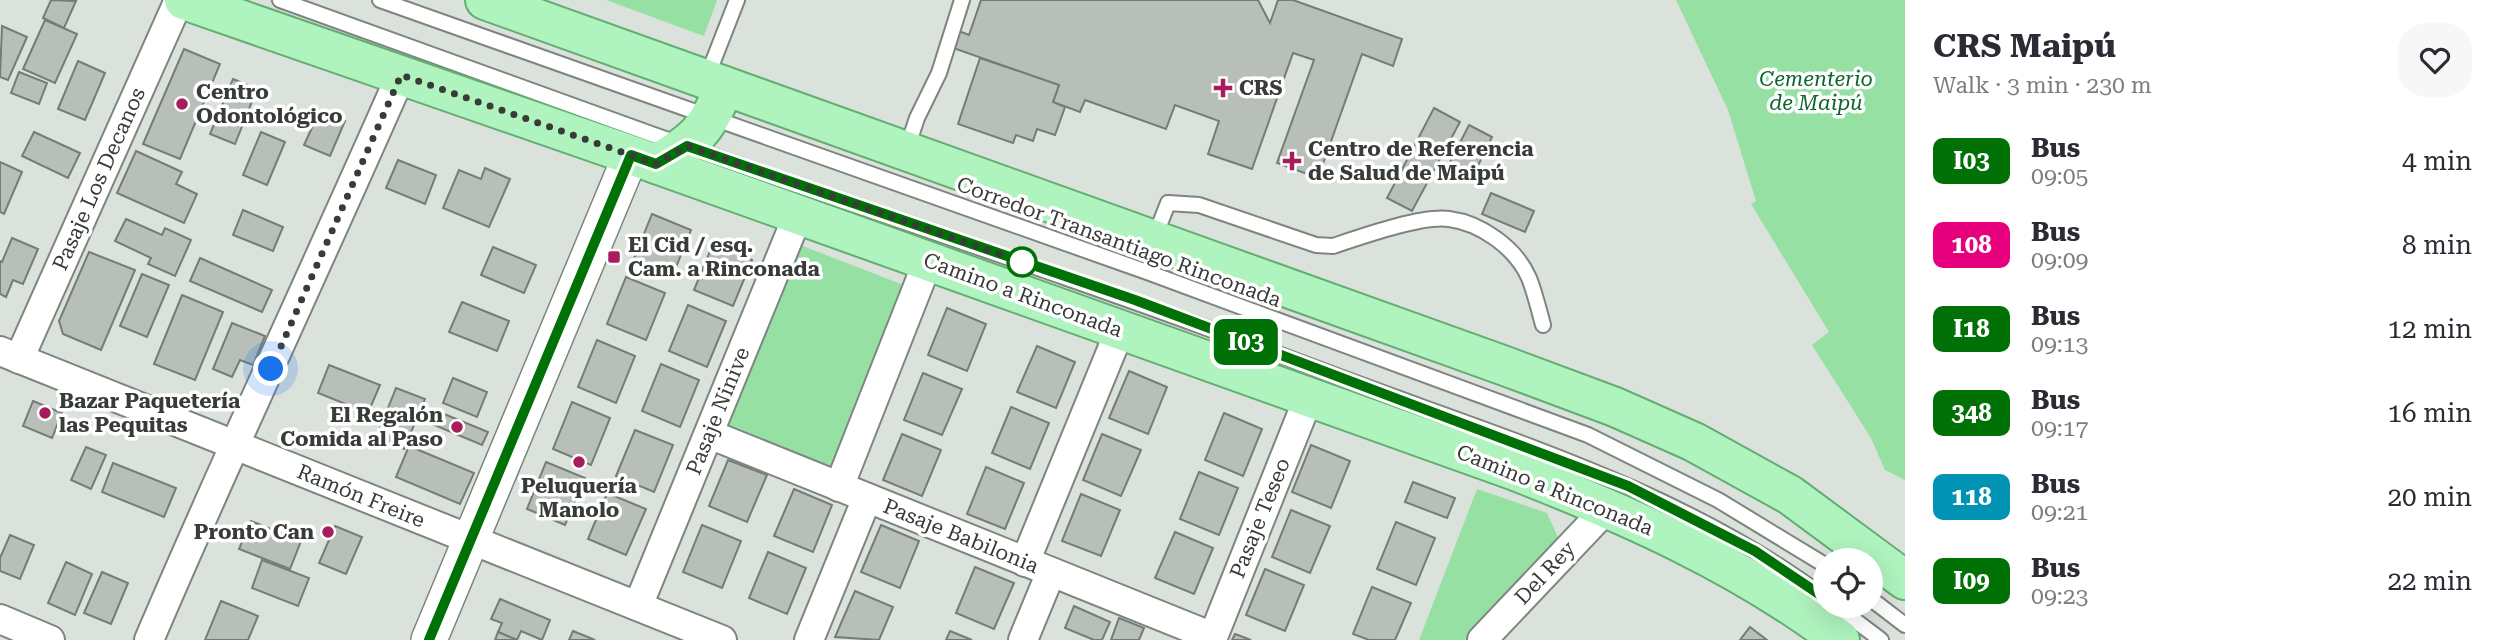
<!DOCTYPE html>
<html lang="en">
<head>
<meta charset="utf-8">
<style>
  :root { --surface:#fff; --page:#f7f7f7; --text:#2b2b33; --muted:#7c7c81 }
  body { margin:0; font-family:"Roboto Serif",serif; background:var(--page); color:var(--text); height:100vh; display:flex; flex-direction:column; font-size:26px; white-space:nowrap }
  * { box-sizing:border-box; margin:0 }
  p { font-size:23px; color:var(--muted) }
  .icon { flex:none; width:38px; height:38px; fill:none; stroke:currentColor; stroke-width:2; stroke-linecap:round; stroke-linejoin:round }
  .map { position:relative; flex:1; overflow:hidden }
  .drawer { display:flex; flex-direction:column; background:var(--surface); width:595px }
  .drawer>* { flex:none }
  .badge { padding:0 14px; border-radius:10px; font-size:24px; line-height:46px }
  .controls { position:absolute; left:1813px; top:548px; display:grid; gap:14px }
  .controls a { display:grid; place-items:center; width:70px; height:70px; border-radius:50%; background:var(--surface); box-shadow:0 7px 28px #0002; font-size:35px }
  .you { position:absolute; width:35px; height:35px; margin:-18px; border:5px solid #fff; border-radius:50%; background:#1a73e8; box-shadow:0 0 0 10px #1a73e833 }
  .map>.badge { position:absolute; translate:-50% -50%; box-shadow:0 0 0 4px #fff }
  .round { display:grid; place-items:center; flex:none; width:74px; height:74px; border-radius:28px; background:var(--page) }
  .headline { display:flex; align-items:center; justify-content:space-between; height:119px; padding:0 28px }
  h1 { font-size:33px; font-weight:700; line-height:52px }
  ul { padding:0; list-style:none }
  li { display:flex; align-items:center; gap:21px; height:84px; padding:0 28px }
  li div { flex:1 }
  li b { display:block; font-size:26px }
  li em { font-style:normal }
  li .badge { min-width:77px; font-weight:700; text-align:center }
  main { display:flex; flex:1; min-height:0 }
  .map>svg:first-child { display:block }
  .green { fill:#96e0a3 }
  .building { fill:#b8bfb8; stroke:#757c76; stroke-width:2 }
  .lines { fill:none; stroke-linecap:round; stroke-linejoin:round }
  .service-casing { stroke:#7e857f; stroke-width:18 }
  .minor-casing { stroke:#7e857f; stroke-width:32 }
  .tertiary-casing { stroke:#7e857f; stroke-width:38 }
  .primary-casing { stroke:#63ad72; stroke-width:42 }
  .service { stroke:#fff; stroke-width:14 }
  .minor { stroke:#fff; stroke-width:28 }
  .tertiary { stroke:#fff; stroke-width:35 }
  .primary { stroke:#aff3be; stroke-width:38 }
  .line-casing { stroke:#fff; stroke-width:16 }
  .line { stroke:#007106; stroke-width:10 }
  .walk { stroke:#383b38; stroke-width:7; stroke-dasharray:0 12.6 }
  .poi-dot { fill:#a81b5d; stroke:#fff; stroke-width:2.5 }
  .stop-dot { fill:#fff; stroke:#007106; stroke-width:3.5 }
  .labels { text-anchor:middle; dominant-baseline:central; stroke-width:7; stroke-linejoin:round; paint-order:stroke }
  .park-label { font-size:21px; font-style:italic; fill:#0b662b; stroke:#fff }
  .poi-label { font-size:21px; font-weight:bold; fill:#383b38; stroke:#fff; text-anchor:start }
  .street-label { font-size:21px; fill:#383b38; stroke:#fff }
</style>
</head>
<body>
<main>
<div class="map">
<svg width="1905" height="640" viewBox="0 0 1905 640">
  <rect width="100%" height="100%" fill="#dae2db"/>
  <!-- green -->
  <g class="green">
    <polygon points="606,0 717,0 704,36"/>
    <polygon points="1676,0 1905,0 1905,480 1885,470 1871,438 1812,345 1829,332 1751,204 1756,201 1728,110"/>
    <polygon points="795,243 919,291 846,481 722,433"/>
    <polygon points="1477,489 1547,513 1561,544 1465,640 1419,640"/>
  </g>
  <!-- building -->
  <g class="building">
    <polygon points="51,0 76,1 64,28 43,18"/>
    <polygon points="981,0 1258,0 1270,23 1278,0 1293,0 1402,39 1393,66 1362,54 1318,178 1277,163 1314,60 1293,53 1252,169 1208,154 1219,121 1175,105 1166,129 1085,100 1080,112 1053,102 1059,85 953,48 959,31 969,35"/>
    <polygon points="45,20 77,34 55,83 23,69"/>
    <polygon points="2,26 27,37 8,80 0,77"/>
    <polygon points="184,49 220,64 180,159 143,144"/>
    <polygon points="980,58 1059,85 1053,102 1065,107 1055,135 1037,129 1033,141 1016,135 1013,143 958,124"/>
    <polygon points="78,61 105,73 85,120 58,109"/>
    <polygon points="19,72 47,83 39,104 11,93"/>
    <polygon points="233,79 257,89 235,144 210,134"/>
    <polygon points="1434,108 1460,122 1412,211 1387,198"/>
    <polygon points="320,110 345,121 330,156 304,145"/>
    <polygon points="1469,125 1492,137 1472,178 1448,166"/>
    <polygon points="34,132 80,153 68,178 22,156"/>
    <polygon points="261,132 285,142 267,185 243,175"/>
    <polygon points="136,151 182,172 176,184 197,194 184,223 117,193"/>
    <polygon points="398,160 436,175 425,204 386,188"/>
    <polygon points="0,162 22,172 4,214 0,212"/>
    <polygon points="485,168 510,179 489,227 443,208 459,170 481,179"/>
    <polygon points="1491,193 1534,211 1525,232 1482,214"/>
    <polygon points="243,210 283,227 273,251 233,235"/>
    <polygon points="652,214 691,230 672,277 633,261"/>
    <polygon points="126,219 162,235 165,228 191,240 175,276 148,264 151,258 115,241"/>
    <polygon points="12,238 38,249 23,284 13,280 6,297 0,294 0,261 2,262"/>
    <polygon points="713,244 752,260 733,306 694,290"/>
    <polygon points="493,247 536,265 524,293 481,275"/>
    <polygon points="89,252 135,270 101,350 63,334 59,321"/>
    <polygon points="200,258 272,290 262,312 190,281"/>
    <polygon points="142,274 169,285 147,337 120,326"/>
    <polygon points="626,277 665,293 646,340 607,324"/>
    <polygon points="182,295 223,312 195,380 154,364"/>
    <polygon points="462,302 509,321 497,351 449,332"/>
    <polygon points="688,305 726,321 707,367 669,351"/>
    <polygon points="947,308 986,324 967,371 928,355"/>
    <polygon points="232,323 265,336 253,365 240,360 232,377 213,369"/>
    <polygon points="597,340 635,356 616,403 578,387"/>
    <polygon points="1037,346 1075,362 1056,408 1017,392"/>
    <polygon points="661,364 699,380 680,427 642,411"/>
    <polygon points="329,365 380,385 368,413 318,393"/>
    <polygon points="1129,371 1167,387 1148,434 1109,418"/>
    <polygon points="923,373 962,389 942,435 904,420"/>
    <polygon points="453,378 487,392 477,417 443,403"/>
    <polygon points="396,388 425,399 404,449 376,438"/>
    <polygon points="33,401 62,413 52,438 23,426"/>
    <polygon points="572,402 610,418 591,465 553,449"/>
    <polygon points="1011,407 1049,423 1030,469 992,453"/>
    <polygon points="432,409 488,432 482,445 427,422"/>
    <polygon points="1224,413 1262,429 1243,476 1205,460"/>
    <polygon points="635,430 673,445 654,492 616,476"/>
    <polygon points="902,434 941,450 922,496 883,480"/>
    <polygon points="1102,434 1141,450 1121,496 1083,480"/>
    <polygon points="1311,445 1350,461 1331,508 1292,492"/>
    <polygon points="409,446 474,473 460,504 396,477"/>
    <polygon points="86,447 106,455 91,489 71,480"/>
    <polygon points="728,460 767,475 747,522 709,506"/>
    <polygon points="546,462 585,478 565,525 527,509"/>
    <polygon points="113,463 176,488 164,517 102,492"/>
    <polygon points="986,467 1024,483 1005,529 967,514"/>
    <polygon points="1199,472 1238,488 1219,535 1180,519"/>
    <polygon points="1413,482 1455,498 1447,518 1405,502"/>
    <polygon points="794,489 832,505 813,552 774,536"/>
    <polygon points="607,493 646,509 626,555 588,539"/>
    <polygon points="1081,494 1120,510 1101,556 1062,541"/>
    <polygon points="1291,510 1330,526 1310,573 1272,557"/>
    <polygon points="251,521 301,541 290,569 239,549"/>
    <polygon points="1396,522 1435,538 1416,585 1377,569"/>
    <polygon points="702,525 741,541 722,588 683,572"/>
    <polygon points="881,525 919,541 900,588 861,572"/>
    <polygon points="335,526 362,537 346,574 319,563"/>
    <polygon points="1175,532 1213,548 1194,594 1155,578"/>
    <polygon points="10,535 34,545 20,579 0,571 0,558"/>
    <polygon points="768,552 806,568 787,614 749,598"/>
    <polygon points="262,560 309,578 298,606 252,588"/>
    <polygon points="66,562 92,574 75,615 48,603"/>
    <polygon points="975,567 1014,583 994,629 956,613"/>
    <polygon points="1265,569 1304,585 1285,631 1246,615"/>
    <polygon points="102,572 128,583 111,624 84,613"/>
    <polygon points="1372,587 1411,603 1395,640 1369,640 1353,634"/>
    <polygon points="855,591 893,607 879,640 835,637"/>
    <polygon points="500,599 550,620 542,640 521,631 517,640 498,632 502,623 491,619"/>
    <polygon points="221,601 258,616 248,640 205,640"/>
    <polygon points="1074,606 1110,622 1102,640 1094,640 1065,628"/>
    <polygon points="1119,618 1144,628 1139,640 1111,640"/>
    <polygon points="1750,627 1767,640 1740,640"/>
    <polygon points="573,631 595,640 569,640"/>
    <polygon points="950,631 972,640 946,640"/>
    <polygon points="498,632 517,640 495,640"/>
    <polygon points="1235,634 1251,640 1232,640"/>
  </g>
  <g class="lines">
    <!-- service casing -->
    <g class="service-casing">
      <g id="service">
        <path d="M 280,0 C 440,58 599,116 759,172 C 949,237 1138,301 1326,372 C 1495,436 1679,488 1825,598"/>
        <polyline points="380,0 1147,272 1588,435 1718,500 1825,565"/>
        <polyline points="707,77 737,0"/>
        <polyline points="906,151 917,118 939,73 962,0"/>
        <path d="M 1154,239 L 1168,203 L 1199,205 L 1316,245 L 1333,246 C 1360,237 1422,215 1449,219 C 1481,223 1516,248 1529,278 C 1535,293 1539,310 1543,325"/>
        <polyline points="1871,599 1905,625"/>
        <polyline points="1836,606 1881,640"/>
      </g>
    </g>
    <!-- minor casing -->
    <g class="minor-casing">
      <g id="minor">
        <polyline points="0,351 722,640"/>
        <polyline points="19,359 179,0"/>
        <polyline points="709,434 1213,637 1308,399"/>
        <polyline points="839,487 928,261"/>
        <polyline points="1025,562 1120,330"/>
        <polyline points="638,606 798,215"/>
        <polyline points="0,619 50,640"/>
        <path d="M 149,640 C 230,450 318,264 401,75"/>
        <polyline points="809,640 867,498"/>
        <polyline points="1023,640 1051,572"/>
        <polyline points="1482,640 1608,507"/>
      </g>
    </g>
    <!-- tertiary casing -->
    <g class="tertiary-casing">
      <polyline id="tertiary" points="429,640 631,155"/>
    </g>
    <!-- primary casing -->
    <g class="primary-casing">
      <g id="primary">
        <path d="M 184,0 L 631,155 L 1510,469 C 1626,514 1740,564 1840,640"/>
        <polyline points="485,0 1505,366 1615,407 1694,442 1790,495 1905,580"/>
        <path d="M 656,164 C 694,142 709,129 724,86"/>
      </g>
    </g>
    <!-- service -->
    <use href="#service" class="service"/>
    <!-- minor -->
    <use href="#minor" class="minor"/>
    <!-- tertiary -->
    <use href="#tertiary" class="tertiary"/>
    <!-- primary -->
    <use href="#primary" class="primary"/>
  </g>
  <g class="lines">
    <!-- line casing -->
    <g class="line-casing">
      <polyline id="line" points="429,640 631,155 656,164 687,146 1135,300 1628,486 1755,551 1825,598"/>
    </g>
    <!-- line -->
    <use href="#line" class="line"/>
    <!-- walk -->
    <polyline class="walk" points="271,369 401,75 656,164 687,146 1022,262"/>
  </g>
  <!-- markers -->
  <g class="poi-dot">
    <path d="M1219.5 77.5h7v7h7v7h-7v7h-7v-7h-7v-7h7z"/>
    <circle cx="182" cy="104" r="7"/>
    <path d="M1288.5 150.5h7v7h7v7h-7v7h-7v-7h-7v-7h7z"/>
    <rect x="607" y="250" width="14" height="14" rx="3.5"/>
    <circle cx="45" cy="413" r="7"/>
    <circle cx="457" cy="427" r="7"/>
    <circle cx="579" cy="462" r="7"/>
    <circle cx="328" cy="532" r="7"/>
  </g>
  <circle class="stop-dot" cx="1022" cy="262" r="14"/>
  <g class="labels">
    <!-- park labels -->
    <g class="park-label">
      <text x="1816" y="79">Cementerio<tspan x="1816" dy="24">de Maipú</tspan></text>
    </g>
    <!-- poi labels -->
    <g class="poi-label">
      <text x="1239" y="88">CRS</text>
      <text x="196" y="92">Centro<tspan x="196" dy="24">Odontológico</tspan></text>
      <text x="1308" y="149">Centro de Referencia<tspan x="1308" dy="24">de Salud de Maipú</tspan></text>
      <text x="628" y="245">El Cid / esq.<tspan x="628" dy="24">Cam. a Rinconada</tspan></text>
      <text x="59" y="401">Bazar Paquetería<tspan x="59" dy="24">las Pequitas</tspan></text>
      <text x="443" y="415" text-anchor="end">El Regalón<tspan x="443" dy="24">Comida al Paso</tspan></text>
      <text x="579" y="486" text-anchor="middle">Peluquería<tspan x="579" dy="24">Manolo</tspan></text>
      <text x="314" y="532" text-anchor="end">Pronto Can</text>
    </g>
    <!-- street labels -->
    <g class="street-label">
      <text transform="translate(99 179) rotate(-66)">Pasaje Los Decanos</text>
      <text transform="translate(1119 242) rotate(20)">Corredor Transantiago Rinconada</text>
      <text transform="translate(1023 295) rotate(20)">Camino a Rinconada</text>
      <text transform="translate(718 411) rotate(-68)">Pasaje Ninive</text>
      <text transform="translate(1555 490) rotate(22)">Camino a Rinconada</text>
      <text transform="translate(361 496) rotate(22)">Ramón Freire</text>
      <text transform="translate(1260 518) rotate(-68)">Pasaje Teseo</text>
      <text transform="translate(961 536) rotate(22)">Pasaje Babilonia</text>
      <text transform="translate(1545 573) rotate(-47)">Del Rey</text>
    </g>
  </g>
</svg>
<div class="controls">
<a><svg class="icon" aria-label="locate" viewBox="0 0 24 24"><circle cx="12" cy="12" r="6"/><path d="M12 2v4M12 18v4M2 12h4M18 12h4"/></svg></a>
</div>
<div class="you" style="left:271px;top:369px"></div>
<b class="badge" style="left:1246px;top:342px;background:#007106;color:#fff">I03</b>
</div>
<section class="drawer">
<div class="headline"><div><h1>CRS Maipú</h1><p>Walk · 3 min · 230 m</p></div><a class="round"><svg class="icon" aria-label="heart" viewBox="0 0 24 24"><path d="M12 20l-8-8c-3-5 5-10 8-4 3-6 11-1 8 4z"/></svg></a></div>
<ul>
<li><span class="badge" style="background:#007106;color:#fff">I03</span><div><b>Bus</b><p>09:05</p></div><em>4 min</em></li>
<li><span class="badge" style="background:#e6007e;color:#fff">108</span><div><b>Bus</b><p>09:09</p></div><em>8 min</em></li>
<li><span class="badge" style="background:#007106;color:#fff">I18</span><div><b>Bus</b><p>09:13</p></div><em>12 min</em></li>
<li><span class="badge" style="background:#007106;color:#fff">348</span><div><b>Bus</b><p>09:17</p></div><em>16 min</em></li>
<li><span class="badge" style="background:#0093b3;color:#fff">118</span><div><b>Bus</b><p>09:21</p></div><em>20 min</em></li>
<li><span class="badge" style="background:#007106;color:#fff">I09</span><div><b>Bus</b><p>09:23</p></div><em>22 min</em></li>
</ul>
</section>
</main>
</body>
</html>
